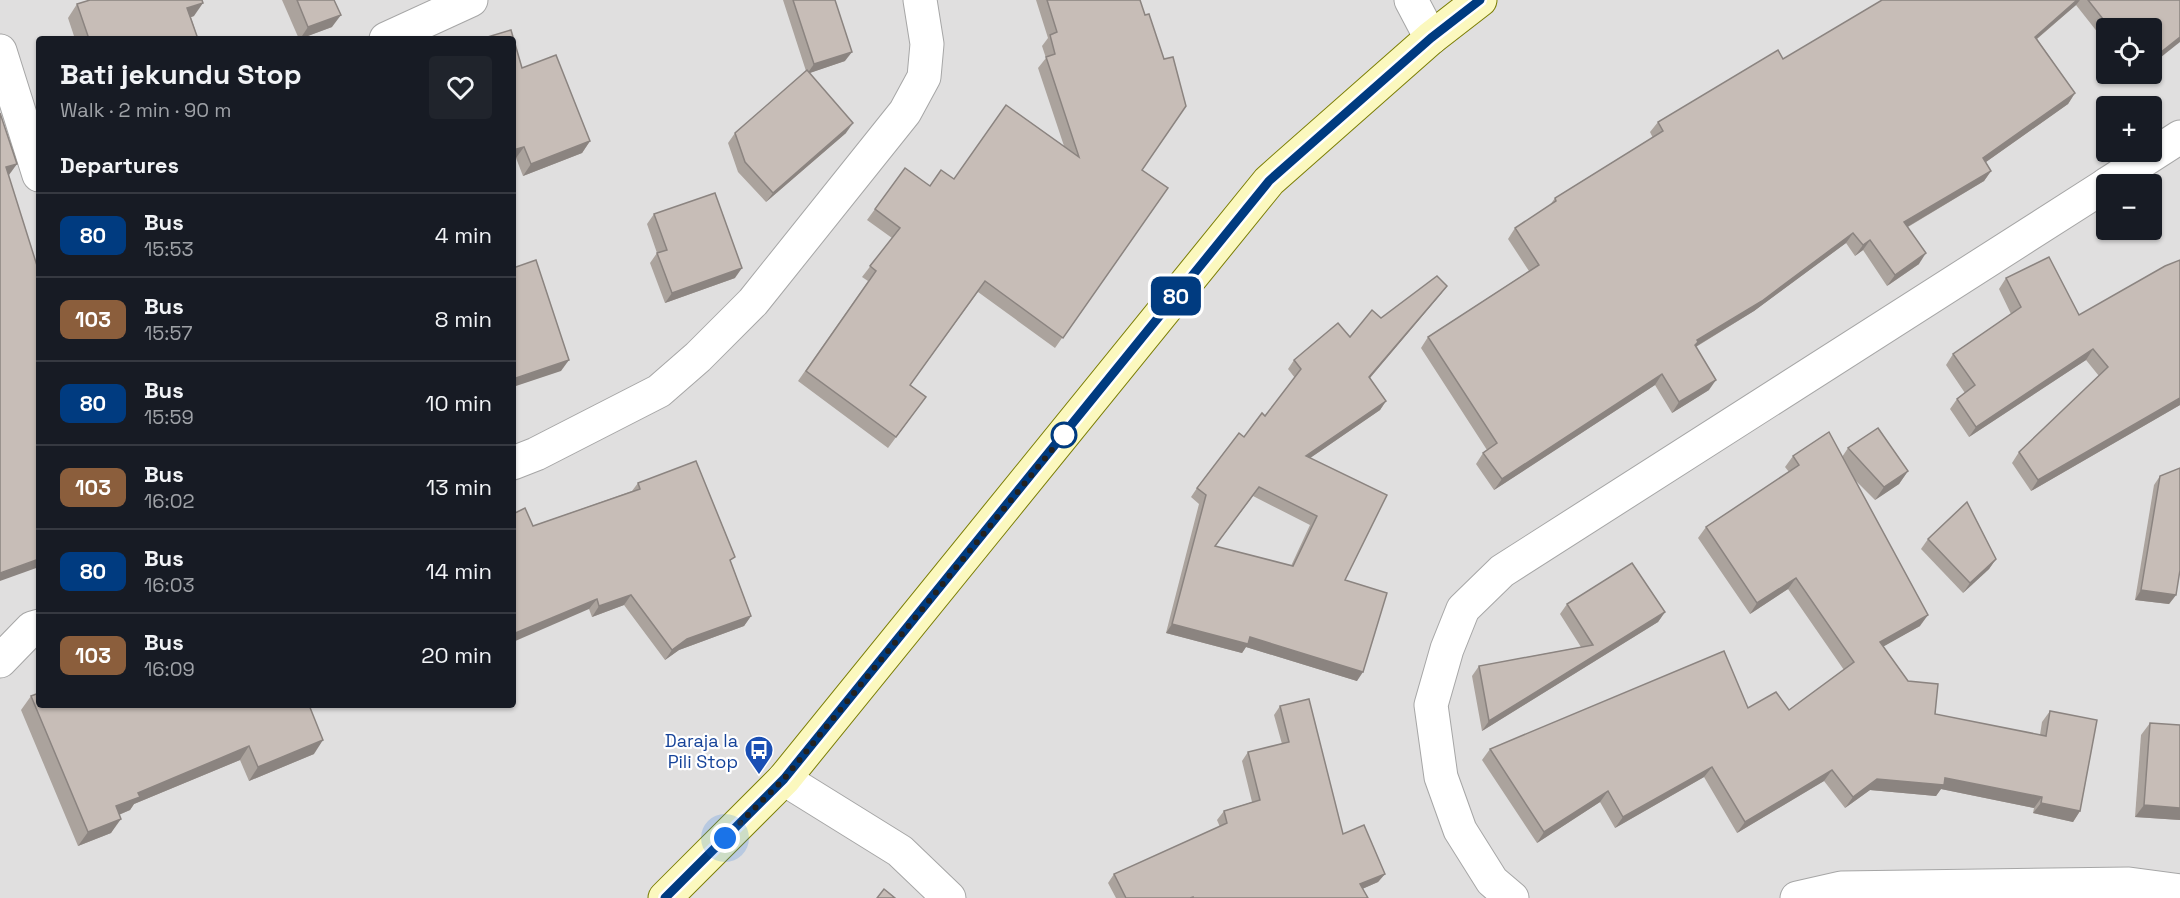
<!DOCTYPE html>
<html lang="en">
<head>
<meta charset="utf-8">
<style>
  :root { --surface:#171b24; --page:#20242c; --text:#f1f3f6; --muted:#9ea1a6; --line:#363941 }
  body { margin:0; font-family:"Space Grotesk",sans-serif; background:var(--page); color:var(--text); height:100vh; display:flex; flex-direction:column; font-size:22px; white-space:nowrap }
  * { box-sizing:border-box; margin:0 }
  p { font-size:20px; color:var(--muted) }
  .icon { flex:none; width:33px; height:33px; fill:none; stroke:currentColor; stroke-width:2; stroke-linecap:round; stroke-linejoin:round }
  .map { position:relative; flex:1; overflow:hidden }
  .drawer { position:absolute; left:36px; top:36px; width:480px; height:672px; display:flex; flex-direction:column; background:var(--surface); border-radius:6px; box-shadow:0 2px 4px #0004 }
  .drawer>* { flex:none }
  .badge { padding:0 12px; border-radius:9px; font-size:21px; line-height:39px }
  .buttons { position:absolute; left:2096px; top:18px; display:grid; gap:12px }
  .buttons a { display:grid; place-items:center; width:66px; height:66px; border-radius:6px; background:var(--surface); box-shadow:0 2px 4px #0004; font-size:30px }
  .you { position:absolute; width:30px; height:30px; margin:-15px; border:4px solid #fff; border-radius:50%; background:#1a73e8; box-shadow:0 0 0 9px #1a73e833 }
  .map>.badge { position:absolute; translate:-50% -50%; box-shadow:0 0 0 3px #fff }
  h2 { padding:0 24px; font-size:22px; line-height:54px }
  .round { display:grid; place-items:center; flex:none; width:63px; height:63px; border-radius:6px; background:var(--page) }
  .summary { display:flex; align-items:center; justify-content:space-between; height:102px; padding:0 24px }
  h1 { font-size:28px; font-weight:600; line-height:45px }
  ul { padding:0; list-style:none }
  li { display:flex; align-items:center; gap:18px; height:84px; padding:0 24px; border-top:2px solid var(--line) }
  li div { flex:1 }
  li b { display:block; font-size:22px }
  li em { font-style:normal }
  li .badge { min-width:66px; font-weight:700; text-align:center }
  .map>svg:first-child { display:block }
  .residential { fill:#e0dfdf; fill-rule:evenodd }
  .lines { fill:none; stroke-linecap:round; stroke-linejoin:round }
  .street-casing { stroke:#a6a6a6; stroke-width:35 }
  .secondary-casing { stroke:#7b7e04; stroke-width:35 }
  .street { stroke:#fff; stroke-width:33 }
  .secondary { stroke:#fbf8be; stroke-width:33 }
  .wall { fill:#aba39d; fill-rule:evenodd }
  .shaded-wall { fill:#8b8480 }
  .building { fill:#c7bdb7; stroke:#8b8480; stroke-width:1.5; fill-rule:evenodd }
  .line-casing { stroke:#fff; stroke-width:14 }
  .line { stroke:#003b80; stroke-width:9 }
  .walk { stroke:#222; stroke-width:6; stroke-dasharray:0 10.8 }
  .stop-dot { fill:#fff; stroke:#003b80; stroke-width:3 }
  .labels { text-anchor:middle; dominant-baseline:central; stroke-width:4.5; stroke-linejoin:round; paint-order:stroke }
  .transit-label { font-size:18px; fill:#164399; stroke:#fff; text-anchor:end }
</style>
</head>
<body>
<div class="map">
<svg width="2180" height="898" viewBox="0 0 2180 898">
  <rect width="100%" height="100%" fill="#f2eee9"/>
  <!-- residential -->
  <path class="residential" d="M 0,0 L 2180,0 L 2180,898 L 0,898 ZM 2106,28 L 2151,28 L 2151,74 L 2106,74 ZM 39,39 L 513,39 L 513,705 L 39,705 ZM 2106,106 L 2151,106 L 2151,152 L 2106,152 ZM 2106,184 L 2151,184 L 2151,230 L 2106,230 Z"/>
  <g class="lines">
    <!-- street casing -->
    <g class="street-casing">
      <g id="street">
        <polyline points="1411,0 1431,38"/>
        <polyline points="386,39 471,0"/>
        <polyline points="0,51 39,175"/>
        <polyline points="2107,184 2180,137"/>
        <polyline points="513,463 536,454 659,391 698,357 753,302 905,112 924,77 927,44 920,0"/>
        <polyline points="0,661 32,628 39,626"/>
        <polyline points="784,779 900,851 949,898"/>
        <polyline points="1512,898 1492,881 1460,830 1441,777 1431,705 1447,649 1463,609 1502,571 2106,185"/>
        <polyline points="1797,898 1841,888 2129,884 2180,891"/>
      </g>
    </g>
    <!-- secondary casing -->
    <g class="secondary-casing">
      <polyline id="secondary" points="665,898 784,779 1269,181 1431,38 1480,0"/>
    </g>
    <!-- street -->
    <use href="#street" class="street"/>
    <!-- secondary -->
    <use href="#secondary" class="secondary"/>
  </g>
  <!-- wall -->
  <g class="wall">
    <polygon points="282,0 334,0 332,27 299,39"/>
    <polygon points="783,0 835,0 845,61 809,73 846,133 766,202 738,172 728,143 735,133 806,71"/>
    <polygon points="1036,0 1140,0 1142,170 1168,188 1055,348 978,292 910,385 926,397 888,448 798,381 868,281 862,277 892,238 867,220 905,168 930,186 1064,146 1038,68 1046,58 1042,46 1048,38"/>
    <polygon points="1882,0 2180,0 2151,28 2106,28 2106,43 2076,5 2037,39 2075,93 2068,104 1986,162 1991,171 1984,181 1908,227 1919,264 1887,286 1863,250 1855,256 1846,243 1754,311 1696,347 1709,390 1672,413 1655,385 1494,490 1476,464 1483,453 1487,450 1421,348 1428,337 1529,271 1508,239 1515,228 1550,205 1555,198 1653,138 1650,132 1658,122 1783,59"/>
    <polygon points="77,4 194,16 191,17 198,39 75,39 68,18"/>
    <polygon points="522,68 590,141 582,153 523,176 516,158"/>
    <polygon points="2130,74 2140,74 2133,78"/>
    <polygon points="654,214 735,278 665,303 650,263 657,253 647,224"/>
    <polygon points="2006,278 2079,315 2180,405 2031,491 2012,463 2019,452 2099,376 2086,360 1969,437 1950,409 1957,399 1965,393 1946,365 1953,354 2011,314 1999,289"/>
    <path d="M 1447,286 L 1440,295 L 1370,378 L 1386,401 L 1380,410 L 1310,458 L 1345,580 L 1357,681 L 1246,647 L 1242,653 L 1166,633 L 1199,504 L 1191,497 L 1197,488 L 1244,437 L 1265,416 L 1295,378 L 1288,369 L 1294,360 L 1350,337 L 1381,318 ZM 1253,496 L 1310,525 L 1291,566 L 1215,546 Z"/>
    <polygon points="1848,448 1908,471 1899,484 1875,500 1853,478 1920,626 1883,646 1908,681 1935,714 2040,735 2042,722 2050,711 2080,811 2073,822 2033,813 2034,808 1941,789 1936,796 1870,790 1845,808 1824,781 1737,833 1704,777 1615,828 1600,802 1537,843 1482,760 1490,749 1748,708 1789,710 1844,670 1788,589 1750,614 1698,538 1706,527 1789,472 1785,467 1793,456 1842,457"/>
    <polygon points="2160,476 2176,595 2169,604 2135,600 2154,485"/>
    <polygon points="638,483 731,563 751,616 744,626 679,650 665,660 624,605 592,617 589,609 533,526 632,491"/>
    <polygon points="1928,539 1996,559 1989,569 1963,593 1921,549"/>
    <polygon points="1567,604 1665,612 1658,622 1482,731 1472,676 1479,666 1581,647 1560,614"/>
    <polygon points="31,696 314,754 249,781 240,760 134,804 130,810 119,815 111,833 78,846 21,710"/>
    <polygon points="1280,706 1343,834 1385,874 1378,882 1362,889 1368,898 1116,898 1108,883 1114,874 1220,827 1217,820 1224,811 1252,802 1242,761 1248,752 1282,744 1274,715"/>
    <polygon points="2150,723 2180,820 2135,817 2141,735"/>
  </g>
  <!-- shaded-wall -->
  <g class="shaded-wall">
    <polygon points="2077,0 2080,0 2076,5 2027,47 2035,37"/>
    <polygon points="203,3 194,16 178,22 187,8"/>
    <polygon points="341,15 332,27 300,39 308,27"/>
    <polygon points="2180,37 2180,42 2151,65 2151,60"/>
    <polygon points="852,52 845,61 807,74 814,64"/>
    <polygon points="2075,93 2068,104 1976,169 1983,158"/>
    <polygon points="853,123 846,133 766,202 773,193"/>
    <polygon points="590,141 582,153 523,176 531,164"/>
    <polygon points="524,147 516,158 513,159 513,150"/>
    <polygon points="17,164 9,175 0,178 6,167"/>
    <polygon points="1991,171 1984,181 1897,233 1904,222"/>
    <polygon points="1853,233 1846,243 1754,311 1695,347 1691,353 1697,340"/>
    <polygon points="1870,240 1863,250 1855,256 1863,245"/>
    <polygon points="1926,253 1919,264 1887,286 1895,275"/>
    <polygon points="742,268 735,278 665,303 672,293"/>
    <polygon points="1447,286 1440,295 1363,386 1369,377"/>
    <polygon points="2093,349 2086,360 1969,437 1976,427"/>
    <polygon points="569,360 561,371 513,387 513,379"/>
    <polygon points="1662,374 1655,385 1494,490 1502,479"/>
    <polygon points="1716,380 1709,390 1672,413 1679,402"/>
    <polygon points="2180,398 2180,405 2031,491 2038,480"/>
    <polygon points="1386,401 1380,410 1300,465 1306,456"/>
    <polygon points="1908,471 1899,484 1875,500 1884,487"/>
    <polygon points="39,559 39,567 0,581 0,573"/>
    <polygon points="1996,559 1989,569 1963,593 1970,583"/>
    <polygon points="1796,578 1788,589 1750,614 1757,603"/>
    <polygon points="2141,590 2176,595 2169,604 2135,600"/>
    <polygon points="631,595 624,605 592,617 599,606"/>
    <polygon points="597,599 589,609 513,642 513,634"/>
    <polygon points="1665,612 1658,622 1482,731 1489,721"/>
    <polygon points="1928,615 1920,626 1872,653 1880,642"/>
    <polygon points="751,616 744,626 679,650 665,660 672,650 687,639"/>
    <polygon points="1172,624 1250,637 1363,672 1357,681 1246,647 1242,653 1166,633"/>
    <polygon points="323,740 314,754 249,781 258,767"/>
    <polygon points="249,746 240,760 134,804 130,810 106,820 116,806 138,793"/>
    <polygon points="1712,767 1704,777 1615,828 1623,817"/>
    <polygon points="1832,770 1824,781 1737,833 1745,822"/>
    <polygon points="1945,778 2042,797 2034,808 1941,789 1936,796 1870,790 1845,808 1853,797 1877,779"/>
    <polygon points="1608,791 1600,802 1537,843 1544,832"/>
    <polygon points="2041,803 2080,811 2073,822 2033,813"/>
    <polygon points="2144,805 2180,808 2180,820 2135,817"/>
    <polygon points="121,819 111,833 78,846 88,832"/>
    <polygon points="1385,874 1378,882 1353,893 1360,884"/>
  </g>
  <!-- building -->
  <g class="building">
    <polygon points="90,0 202,0 203,3 187,8 198,39 99,39 98,38 89,39 77,4"/>
    <polygon points="297,0 334,0 341,15 308,27"/>
    <polygon points="793,0 835,0 852,52 814,64"/>
    <polygon points="1047,0 1140,0 1145,15 1149,14 1164,59 1173,57 1186,106 1142,170 1168,188 1063,338 985,281 910,385 926,397 896,437 806,371 876,271 870,266 900,228 875,209 905,168 930,186 941,170 954,179 1006,105 1079,157 1046,57 1055,54 1050,35 1057,32"/>
    <polygon points="1882,0 2077,0 2035,37 2075,93 1983,158 1991,171 1904,222 1926,253 1895,275 1870,240 1863,245 1853,233 1762,301 1697,340 1698,342 1695,345 1716,380 1679,402 1662,374 1502,479 1483,453 1497,443 1428,337 1539,265 1515,228 1556,201 1555,198 1663,131 1658,122 1778,50 1783,59"/>
    <polygon points="2088,0 2180,0 2180,37 2151,60 2151,28 2110,28"/>
    <polygon points="511,30 522,68 556,55 590,141 531,164 524,147 513,150 513,39 481,39"/>
    <polygon points="807,70 853,123 773,193 745,162 735,133"/>
    <polygon points="0,113 17,164 6,167 39,272 39,559 0,573"/>
    <polygon points="715,193 742,268 672,293 657,253 667,250 654,214"/>
    <polygon points="2049,257 2079,315 2165,266 2180,260 2180,398 2038,480 2019,452 2108,367 2093,349 1976,427 1957,399 1975,385 1953,354 2021,307 2006,278"/>
    <polygon points="536,260 569,360 513,379 513,268"/>
    <path d="M 1437,276 L 1447,286 L 1369,377 L 1386,401 L 1306,456 L 1387,495 L 1345,580 L 1387,593 L 1363,672 L 1250,637 L 1248,644 L 1172,624 L 1206,495 L 1197,488 L 1239,433 L 1244,437 L 1262,413 L 1265,416 L 1301,369 L 1294,360 L 1338,323 L 1350,337 L 1372,310 L 1381,318 ZM 1259,487 L 1317,516 L 1293,566 L 1215,546 Z"/>
    <polygon points="1878,428 1908,471 1884,487 1848,448"/>
    <polygon points="1829,432 1928,615 1880,642 1908,681 1938,684 1935,714 2046,736 2050,711 2097,720 2080,811 2041,803 2042,797 1945,778 1944,785 1877,779 1853,797 1832,770 1745,822 1712,767 1623,817 1608,791 1544,832 1490,749 1724,651 1748,708 1776,692 1789,710 1854,662 1796,578 1757,603 1706,527 1799,465 1793,456"/>
    <polygon points="696,461 735,557 730,560 751,616 687,639 672,650 631,595 599,606 597,599 513,634 513,514 525,508 533,526 640,489 638,483"/>
    <polygon points="2180,468 2180,570 2176,595 2141,590 2160,476"/>
    <polygon points="1967,502 1996,559 1970,583 1928,539"/>
    <polygon points="1632,563 1665,612 1489,721 1479,666 1593,645 1567,604"/>
    <polygon points="39,693 39,705 309,705 323,740 258,767 249,746 138,793 140,797 116,806 121,819 88,832 31,696"/>
    <polygon points="1309,699 1343,834 1364,825 1385,874 1360,884 1368,898 1193,898 1193,897 1190,898 1126,898 1114,874 1227,823 1224,811 1260,800 1248,752 1289,742 1280,706"/>
    <polygon points="2150,723 2180,725 2180,808 2144,805"/>
    <polygon points="884,889 895,898 877,898"/>
  </g>
  <g class="lines">
    <!-- line casing -->
    <g class="line-casing">
      <polyline id="line" points="665,898 784,779 1269,181 1431,38 1480,0"/>
    </g>
    <!-- line -->
    <use href="#line" class="line"/>
    <!-- walk -->
    <polyline class="walk" points="725,838 784,779 1064,435"/>
  </g>
  <!-- icons -->
  <defs>
    <g id="bus-pin" transform="scale(1.5)"><path d="M0 17L-7.5 6A9.5 9.5 0 1 1 7.5 6Z" fill="#1a4fb4" stroke="#fff"/><path d="M-5-6H5V4H4V6H2V4H-2V6H-4V4H-5ZM-3.5-4V0h7V-4ZM-3.5 1.2v1.5H-2V1.2ZM2 1.2v1.5H3.5V1.2Z" fill="#fff"/></g>
  </defs>
  <g fill-rule="evenodd">
    <use href="#bus-pin" x="759" y="750"/>
  </g>
  <!-- markers -->
  <circle class="stop-dot" cx="1064" cy="435" r="12"/>
  <g class="labels">
    <!-- transit labels -->
    <g class="transit-label">
      <text x="738" y="740">Daraja la<tspan x="738" dy="21">Pili Stop</tspan></text>
    </g>
  </g>
</svg>
<div class="buttons">
<a><svg class="icon" aria-label="locate" viewBox="0 0 24 24"><circle cx="12" cy="12" r="6"/><path d="M12 2v4M12 18v4M2 12h4M18 12h4"/></svg></a>
<a>+</a>
<a>−</a>
</div>
<div class="you" style="left:725px;top:838px"></div>
<b class="badge" style="left:1176px;top:296px;background:#003b80;color:#fff">80</b>
<section class="drawer">
<div class="summary"><div><h1>Bati jekundu Stop</h1><p>Walk · 2 min · 90 m</p></div><a class="round"><svg class="icon" aria-label="heart" viewBox="0 0 24 24"><path d="M12 20l-8-8c-3-5 5-10 8-4 3-6 11-1 8 4z"/></svg></a></div>
<h2>Departures</h2>
<ul>
<li><span class="badge" style="background:#003b80;color:#fff">80</span><div><b>Bus</b><p>15:53</p></div><em>4 min</em></li>
<li><span class="badge" style="background:#8b5e3c;color:#fff">103</span><div><b>Bus</b><p>15:57</p></div><em>8 min</em></li>
<li><span class="badge" style="background:#003b80;color:#fff">80</span><div><b>Bus</b><p>15:59</p></div><em>10 min</em></li>
<li><span class="badge" style="background:#8b5e3c;color:#fff">103</span><div><b>Bus</b><p>16:02</p></div><em>13 min</em></li>
<li><span class="badge" style="background:#003b80;color:#fff">80</span><div><b>Bus</b><p>16:03</p></div><em>14 min</em></li>
<li><span class="badge" style="background:#8b5e3c;color:#fff">103</span><div><b>Bus</b><p>16:09</p></div><em>20 min</em></li>
</ul>
</section>
</div>
</body>
</html>
